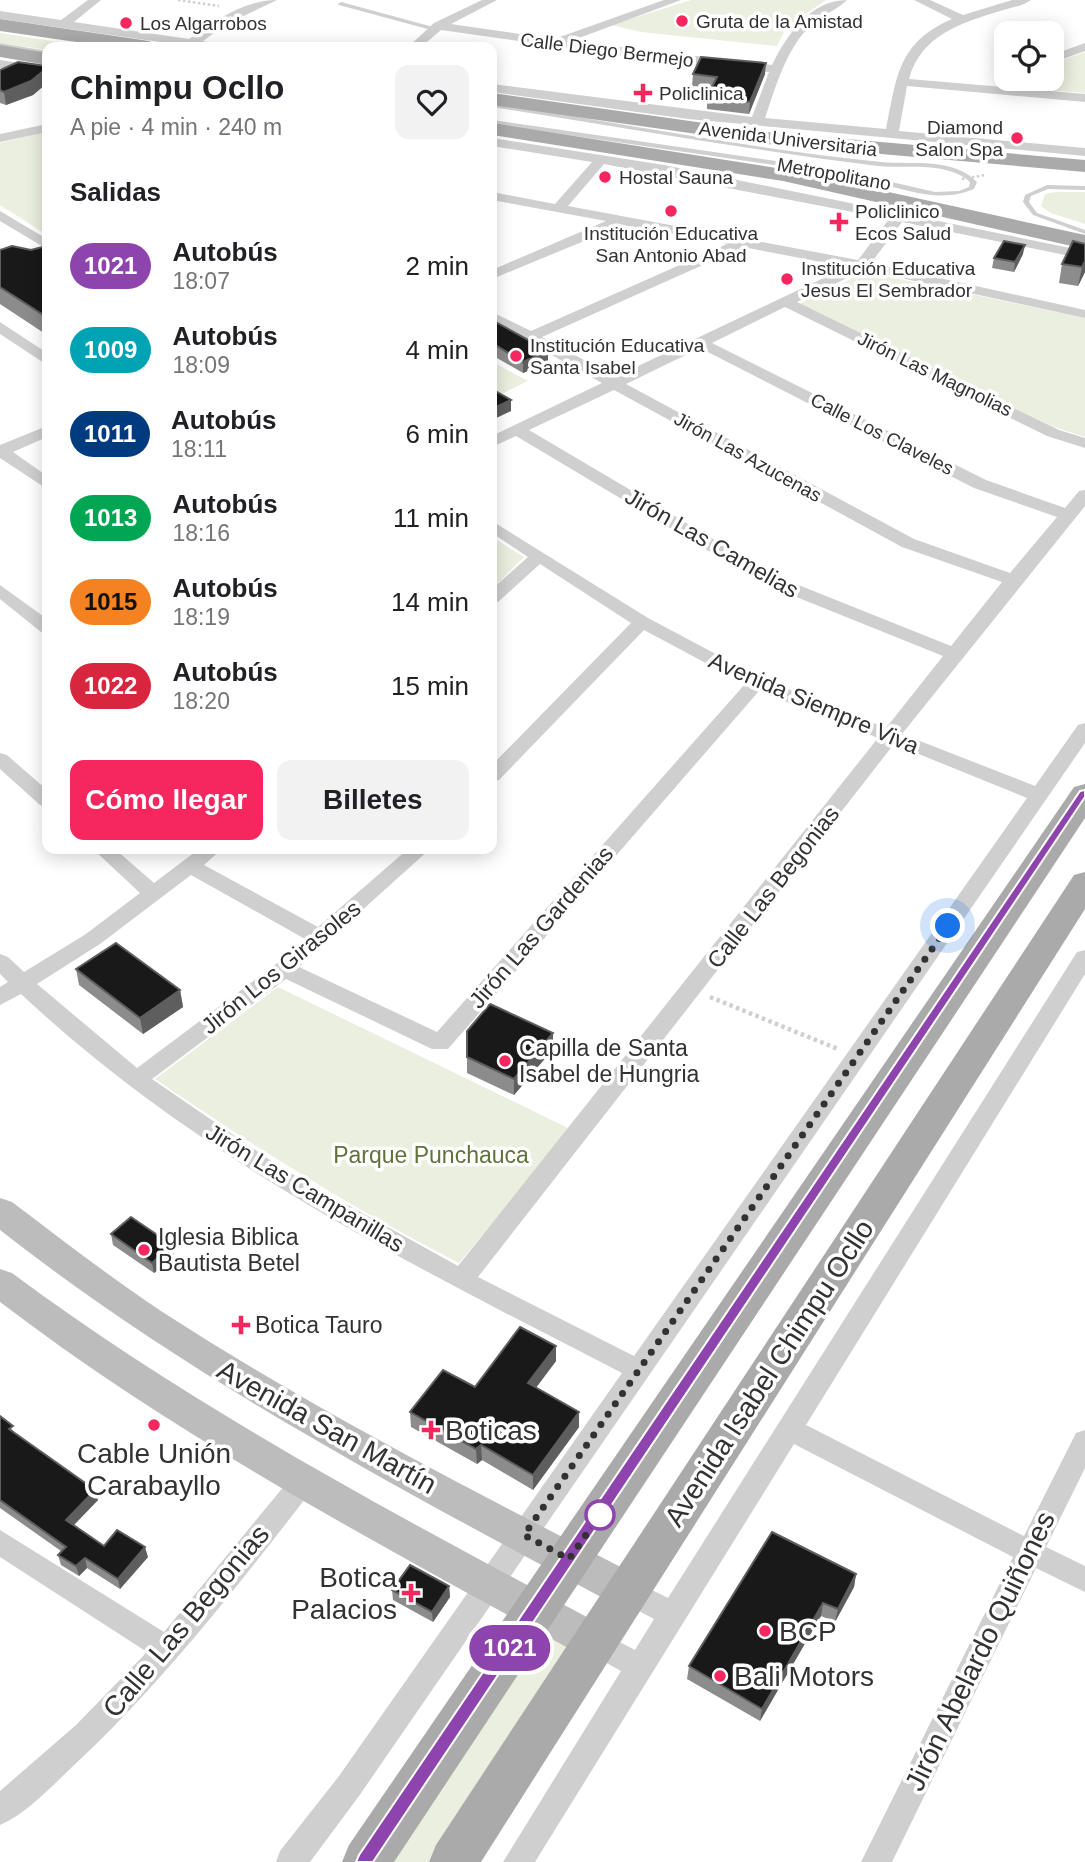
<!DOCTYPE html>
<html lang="es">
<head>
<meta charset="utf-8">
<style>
  :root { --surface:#fff; --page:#f2f2f2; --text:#202124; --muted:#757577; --accent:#f6275f }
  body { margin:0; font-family:Arial,sans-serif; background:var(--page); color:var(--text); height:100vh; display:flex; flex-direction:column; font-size:26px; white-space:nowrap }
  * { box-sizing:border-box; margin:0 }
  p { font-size:23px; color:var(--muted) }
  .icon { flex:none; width:38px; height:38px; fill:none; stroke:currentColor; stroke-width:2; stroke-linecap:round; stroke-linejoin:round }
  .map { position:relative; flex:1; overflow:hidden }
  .side { position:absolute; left:42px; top:42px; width:455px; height:812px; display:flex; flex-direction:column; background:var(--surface); border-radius:14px; box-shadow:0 4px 18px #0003 }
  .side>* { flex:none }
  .badge { padding:0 14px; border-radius:23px; font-size:24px; line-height:46px }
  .controls { position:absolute; left:994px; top:21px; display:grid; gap:14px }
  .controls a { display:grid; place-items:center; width:70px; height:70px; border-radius:14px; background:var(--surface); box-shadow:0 4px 18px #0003; font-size:35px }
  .you { position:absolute; width:35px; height:35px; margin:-18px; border:5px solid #fff; border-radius:50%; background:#1a73e8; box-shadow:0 0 0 10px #1a73e833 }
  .map>.badge { position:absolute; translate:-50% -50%; box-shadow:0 0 0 4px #fff }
  h2 { padding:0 28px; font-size:26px; line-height:63px }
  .round { display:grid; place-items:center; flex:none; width:74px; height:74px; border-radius:14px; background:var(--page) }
  .summary { display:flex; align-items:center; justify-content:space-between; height:119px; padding:0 28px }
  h1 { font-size:33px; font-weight:700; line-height:52px }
  .primary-button { display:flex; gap:14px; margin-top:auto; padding:14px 28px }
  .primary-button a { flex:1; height:80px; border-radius:14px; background:var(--accent); color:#fff; font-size:28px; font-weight:700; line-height:80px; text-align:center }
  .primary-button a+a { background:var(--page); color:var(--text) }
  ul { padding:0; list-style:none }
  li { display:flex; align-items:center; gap:21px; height:84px; padding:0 28px }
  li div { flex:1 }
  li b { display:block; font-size:26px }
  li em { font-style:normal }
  li .badge { min-width:77px; font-weight:700; text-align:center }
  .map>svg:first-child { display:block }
  .green { fill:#ebefdf }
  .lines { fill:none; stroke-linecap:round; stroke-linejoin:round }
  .path-far1 { stroke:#cfcfcf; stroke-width:2.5; stroke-dasharray:2.5 2.5; stroke-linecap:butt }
  .path { stroke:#cfcfcf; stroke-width:4.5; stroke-dasharray:3.5 3.5; stroke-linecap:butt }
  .lane { fill:#cfcfcf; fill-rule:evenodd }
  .street { fill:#cfcfcf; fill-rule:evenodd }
  .secondary { fill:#bcbcbc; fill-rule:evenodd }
  .primary { fill:#aaa; fill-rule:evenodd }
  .path-bridge { stroke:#cfcfcf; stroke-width:2.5; stroke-dasharray:2.5 2.5; stroke-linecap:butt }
  .wall { fill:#8c8c8c }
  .shaded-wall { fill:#5e5e5e }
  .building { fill:#191919; stroke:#5e5e5e; stroke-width:2 }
  .line { fill:#8e44ad; stroke:#fff; stroke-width:2 }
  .walk { stroke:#323232; stroke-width:7; stroke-dasharray:0 12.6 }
  .poi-dot { fill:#f6275f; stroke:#fff; stroke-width:2.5 }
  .stop-dot { fill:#fff; stroke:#8e44ad; stroke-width:3.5 }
  .labels { text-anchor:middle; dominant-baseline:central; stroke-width:7; stroke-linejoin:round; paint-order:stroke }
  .far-poi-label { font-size:19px; fill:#323232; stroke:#fff; text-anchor:start }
  .far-street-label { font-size:19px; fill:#323232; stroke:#fff }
  .street-label { font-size:23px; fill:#323232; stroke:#fff }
  .poi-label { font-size:23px; fill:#323232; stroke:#fff; text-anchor:start }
  .park-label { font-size:23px; fill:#60733a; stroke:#fff }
  .near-street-label { font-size:28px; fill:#323232; stroke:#fff }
  .near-poi-label { font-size:28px; fill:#323232; stroke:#fff; text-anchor:start }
</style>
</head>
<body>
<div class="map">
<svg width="1085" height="1862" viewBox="0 0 1085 1862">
  <rect width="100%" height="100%" fill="#fff"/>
  <!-- green -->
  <g class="green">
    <polygon points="691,0 826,0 786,28 777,46 641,32 611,25"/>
    <polygon points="0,33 93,47 47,47 47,50 0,43"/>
    <polygon points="1085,52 1085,93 1033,89 1036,79 1052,79 1052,64"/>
    <polygon points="47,131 47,235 0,205 0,143"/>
    <polygon points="1055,192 1085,192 1085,224 1051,213 1041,206 1045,194"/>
    <polygon points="866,272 1085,318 1085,437 1054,427 799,304"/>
    <polygon points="493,362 528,381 495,397 492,395"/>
    <polygon points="492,537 524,557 492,589"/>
    <path d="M 278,987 L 570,1129 L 459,1263 C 353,1209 253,1146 155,1079 Z"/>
    <polygon points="542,1632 571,1649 433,1862 386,1862"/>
  </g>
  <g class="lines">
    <!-- path-far1 -->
    <polyline class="path-far1" points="178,0 219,6"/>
    <!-- path -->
    <polyline class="path" points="710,997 838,1049"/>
    <!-- lane -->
    <g class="lane">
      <polygon points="341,2 437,28 438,29 435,31 339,5 338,4"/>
      <polygon points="83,41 112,45 115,47 100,47 81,44 81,42"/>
      <polygon points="0,43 47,51 47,55 0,47"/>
      <path d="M 492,103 C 621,123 751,149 881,162 C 913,165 953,157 977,182 L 974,189 C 941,203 911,191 877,183 C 860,178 841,176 823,172 L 492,124 L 492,120 L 776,161 L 870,177 L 935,192 L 959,191 L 969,187 L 970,182 C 946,161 908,169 878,166 C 749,150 621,127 492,107 Z"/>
      <polygon points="1047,185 1085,186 1085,190 1048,189 1031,196 1029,202 1037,213 1085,230 1085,234 1033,215 1023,202 1025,195"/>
    </g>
    <!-- street -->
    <g class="street">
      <path d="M 88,0 L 101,0 L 74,22 L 189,39 C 215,21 244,0 277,0 L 227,24 L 203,41 L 224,47 L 195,47 L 0,19 L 0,11 L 61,20 Z"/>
      <path d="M 482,0 L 497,0 L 451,24 L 554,39 L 664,0 L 681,0 L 571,41 L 772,65 C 787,35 810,0 847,0 C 837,10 822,15 811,25 C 786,49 776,86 765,118 L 886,129 C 897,77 897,43 952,19 L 914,0 L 930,0 L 963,15 L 1012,0 L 1031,0 C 1023,6 1010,8 1000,11 C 961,23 921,35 909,79 L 1085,94 L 1085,102 L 907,86 L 899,131 L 1085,148 L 1085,156 L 688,119 L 492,92 L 492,84 L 752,117 L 769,72 L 689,65 L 441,30 L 421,47 L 408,47 L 434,23 Z"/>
      <polygon points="1085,43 1085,51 1052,63 1052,55"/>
      <polygon points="0,60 47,67 47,75 0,68"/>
      <polygon points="47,124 47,132 0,142 0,134"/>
      <path d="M 492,138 L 664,165 L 1085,251 L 1085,259 L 902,222 L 871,263 L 1085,310 L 1085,318 L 864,270 L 797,302 L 1059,430 L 1085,438 L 1085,448 L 1047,436 L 785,307 L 712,343 L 986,480 L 1065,508 L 1079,491 L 1085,490 L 1085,506 L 902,734 L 1035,786 L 1078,725 L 1085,723 L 1085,743 L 359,1796 L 310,1862 L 276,1862 L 280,1851 L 339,1776 L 622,1373 C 410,1264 197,1159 21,994 L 0,1005 L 0,987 L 8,982 L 0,974 L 0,954 L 8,957 L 24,972 L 86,934 L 140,893 L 93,849 L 115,849 L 154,883 L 199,849 L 222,849 L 204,865 L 318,927 L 408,849 L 430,849 L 299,967 L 437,1032 L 745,684 L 644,630 L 499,780 L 492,782 L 492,765 L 631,623 L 540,564 L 498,602 L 492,603 L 492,589 L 528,557 L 492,533 L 492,521 L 648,618 L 763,679 L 886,728 L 943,656 L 764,584 L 516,436 L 492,447 L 492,436 L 602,383 L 492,322 L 492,312 L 531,331 L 727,244 L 623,225 L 492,279 L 492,270 L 606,221 L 492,200 L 492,192 L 555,204 L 592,162 L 492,146 ZM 604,164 L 889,219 L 858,260 L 568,206 ZM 743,247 L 847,267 L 615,377 L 542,337 ZM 700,348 L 974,488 L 1057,517 L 1010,573 L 914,539 L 626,384 ZM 614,390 L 902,547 L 1002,582 L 951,646 L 776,576 L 529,430 ZM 759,691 L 878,738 L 458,1266 L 283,1169 L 152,1079 L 286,979 L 432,1049 L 448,1049 ZM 894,744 L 1027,798 L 634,1356 L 478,1277 ZM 191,875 L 305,939 L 276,964 L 137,1068 L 37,984 L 100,944 Z"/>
      <polygon points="0,211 47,239 47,249 0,221"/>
      <polygon points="0,322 47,353 47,365 0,334"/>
      <polygon points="47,426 47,437 13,452 47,476 47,489 0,458 0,445"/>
      <polygon points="0,585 47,619 47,633 41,632 0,599"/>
      <polygon points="0,753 7,755 47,790 47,806 40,805 0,769"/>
      <polygon points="1085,950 1085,974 806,1425 1024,1536 1076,1433 1085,1430 1085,1468 1046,1547 1085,1566 1085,1592 1036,1568 892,1862 861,1862 1013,1557 794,1444 535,1862 503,1862 621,1671 585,1651 581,1642 585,1633 595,1629 635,1650 654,1619 618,1600 614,1591 618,1582 628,1578 668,1598 1077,952"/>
      <path d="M 303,1470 L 312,1474 L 316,1482 L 312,1490 C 236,1588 162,1684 71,1768 C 50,1788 26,1814 0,1825 L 0,1791 L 76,1725 L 147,1652 L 0,1557 L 0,1530 L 164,1632 L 294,1474 Z"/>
    </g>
    <!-- secondary -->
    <g class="secondary">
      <path d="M 0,1198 L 12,1202 C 61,1239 110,1277 161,1311 C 315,1411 479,1494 642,1578 L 647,1591 L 642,1604 L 628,1609 L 614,1604 C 402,1490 190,1379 0,1230 Z"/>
      <path d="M 0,1269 L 12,1273 C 199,1412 404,1519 609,1629 L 615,1642 L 609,1655 L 595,1660 L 581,1655 C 382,1546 181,1440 0,1302 Z"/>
    </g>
    <!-- primary -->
    <g class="primary">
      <polygon points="0,19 149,41 159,47 111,47 0,31"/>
      <polygon points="0,45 47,53 47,65 0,57"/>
      <polygon points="492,93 767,132 1085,160 1085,172 767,144 492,105"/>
      <polygon points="492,123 783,169 1085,235 1085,249 783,181 492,135"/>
      <polygon points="1085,784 1085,818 394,1862 342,1862 349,1845 1074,787"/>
      <polygon points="1085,872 1085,909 481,1862 429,1862 436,1845 1074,875"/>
    </g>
    <!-- path-bridge -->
    <polyline class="path-bridge" points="962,179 985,175"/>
  </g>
  <!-- wall -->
  <g class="wall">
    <polygon points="47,66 47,83 33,95 6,105 0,103 0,70"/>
    <polygon points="693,74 765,74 749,114 707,109 707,97 712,88 692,86"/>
    <polygon points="1085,244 1085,272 1078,286 1059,283 1062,264"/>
    <polygon points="0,250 47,250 47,335 0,304"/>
    <polygon points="1023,254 1014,272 992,268 994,258"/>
    <polygon points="492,320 548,362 523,373 497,358 492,360"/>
    <polygon points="76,969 180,990 183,1007 143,1034 79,985"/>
    <polygon points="553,1049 514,1095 467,1073 467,1057"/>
    <polygon points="111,1234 172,1245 174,1256 154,1273 113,1245"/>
    <polygon points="556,1346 556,1361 536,1388 579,1412 579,1427 533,1490 482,1460 477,1464 411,1427 410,1412 475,1387"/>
    <polygon points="0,1416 15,1433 98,1500 74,1525 104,1546 148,1557 120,1589 87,1568 79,1576 61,1565 58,1555 61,1551 0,1508"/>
    <polygon points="856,1574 854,1587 835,1622 821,1616 760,1721 687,1679 689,1666"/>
    <polygon points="449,1586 450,1597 433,1622 393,1600 392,1590"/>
  </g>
  <!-- shaded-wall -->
  <g class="shaded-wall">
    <polygon points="766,63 765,74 749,114 750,102"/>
    <polygon points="47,68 47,83 33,95 6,105 4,92"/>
    <polygon points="1025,245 1023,254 1014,272 1015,262"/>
    <polygon points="1085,261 1085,272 1078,286 1082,267"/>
    <polygon points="47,315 47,332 45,316"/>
    <polygon points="497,346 497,358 492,360 492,349"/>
    <polygon points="548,351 548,362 523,373 523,362"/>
    <polygon points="511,400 511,411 492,420 492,409"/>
    <polygon points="180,990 183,1007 143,1034 140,1018"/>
    <polygon points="553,1033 553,1049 514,1095 514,1079"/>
    <polygon points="172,1245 174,1256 154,1273 152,1263"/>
    <polygon points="556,1346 556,1361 528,1398 528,1383"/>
    <polygon points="579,1412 579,1427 533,1490 533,1475"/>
    <polygon points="481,1445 482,1460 477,1464 476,1449"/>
    <polygon points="95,1490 98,1500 69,1530 66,1520"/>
    <polygon points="145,1547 148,1557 120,1589 118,1579"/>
    <polygon points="85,1558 87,1568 79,1576 76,1566"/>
    <polygon points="856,1574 854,1587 835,1622 838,1609"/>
    <polygon points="449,1586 450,1597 433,1622 432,1612"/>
    <polygon points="823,1603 821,1616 760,1721 762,1709"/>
  </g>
  <!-- building -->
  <g class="building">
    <polygon points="701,57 766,63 750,102 707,97 717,77 693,74"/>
    <polygon points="18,62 47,66 47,68 31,81 4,92 0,90 0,70"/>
    <polygon points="1004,241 1025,245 1015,262 994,258"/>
    <polygon points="1073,241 1085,244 1085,261 1082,267 1062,264"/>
    <polygon points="12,246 31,250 42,247 47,250 47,315 45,316 0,287 0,250"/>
    <polygon points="492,320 548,351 523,362 497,346 492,349"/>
    <polygon points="492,389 511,400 492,409"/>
    <polygon points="116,943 180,990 140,1018 76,969"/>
    <polygon points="490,1004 553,1033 514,1079 467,1057 467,1031"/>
    <polygon points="131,1217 172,1245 152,1263 111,1234"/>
    <polygon points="520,1327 556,1346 528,1383 579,1412 533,1475 481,1445 476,1449 410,1412 443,1370 475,1387"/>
    <polygon points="0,1416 13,1426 9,1429 95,1490 66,1520 104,1546 117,1530 145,1547 118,1579 85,1558 76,1566 58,1555 66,1547 0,1500"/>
    <polygon points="772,1532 856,1574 838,1609 823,1603 762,1709 689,1666"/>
    <polygon points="410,1565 449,1586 432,1612 392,1590"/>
  </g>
  <!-- line -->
  <polygon class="line" points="1085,790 1085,797 373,1862 356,1862 359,1855 1080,791"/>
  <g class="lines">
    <!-- walk -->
    <polyline class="walk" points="600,1515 569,1559 524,1535 948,926"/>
  </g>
  <!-- markers -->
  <g class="poi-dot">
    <circle cx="682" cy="21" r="7"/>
    <circle cx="126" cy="23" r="7"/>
    <path d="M639.5 82.5h7v7h7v7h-7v7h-7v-7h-7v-7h7z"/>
    <circle cx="1017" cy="138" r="7"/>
    <circle cx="605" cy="177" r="7"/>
    <circle cx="671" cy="211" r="7"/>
    <path d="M835.5 211.5h7v7h7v7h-7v7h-7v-7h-7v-7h7z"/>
    <circle cx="787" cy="279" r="7"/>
    <circle cx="516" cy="356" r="7"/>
    <circle cx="505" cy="1061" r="7"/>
    <circle cx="144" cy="1250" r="7"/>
    <path d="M237.5 1314.5h7v7h7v7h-7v7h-7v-7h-7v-7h7z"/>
    <circle cx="154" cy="1425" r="7"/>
    <path d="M427.5 1419.5h7v7h7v7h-7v7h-7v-7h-7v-7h7z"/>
    <path d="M407.5 1582.5h7v7h7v7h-7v7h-7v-7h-7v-7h7z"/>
    <circle cx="765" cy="1631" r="7"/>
    <circle cx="720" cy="1676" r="7"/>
  </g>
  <circle class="stop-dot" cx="600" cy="1515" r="14"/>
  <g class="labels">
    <!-- far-poi labels -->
    <g class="far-poi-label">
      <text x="696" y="21">Gruta de la Amistad</text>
      <text x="140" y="23">Los Algarrobos</text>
      <text x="659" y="93">Policlinica</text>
      <text x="1003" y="127" text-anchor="end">Diamond<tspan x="1003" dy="22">Salon Spa</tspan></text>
      <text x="619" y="177">Hostal Sauna</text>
      <text x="855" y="211">Policlinico<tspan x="855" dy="22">Ecos Salud</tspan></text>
      <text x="671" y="233" text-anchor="middle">Institución Educativa<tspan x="671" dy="22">San Antonio Abad</tspan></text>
      <text x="801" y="268">Institución Educativa<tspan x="801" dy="22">Jesus El Sembrador</tspan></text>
      <text x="530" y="345">Institución Educativa<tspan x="530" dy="22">Santa Isabel</tspan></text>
    </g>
    <!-- far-street labels -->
    <g class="far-street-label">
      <text transform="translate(607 50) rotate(7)">Calle Diego Bermejo</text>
      <text transform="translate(788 139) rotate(7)">Avenida Universitaria</text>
      <text transform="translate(834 174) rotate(10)">Metropolitano</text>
      <text transform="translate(935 374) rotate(26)">Jirón Las Magnolias</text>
      <text transform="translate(882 434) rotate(27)">Calle Los Claveles</text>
      <text transform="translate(748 457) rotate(29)">Jirón Las Azucenas</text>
    </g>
    <!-- street labels -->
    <g class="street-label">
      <text transform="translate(712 543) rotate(30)">Jirón Las Camelias</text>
      <text transform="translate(814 703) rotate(23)">Avenida Siempre Viva</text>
      <text transform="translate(773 887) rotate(-52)">Calle Las Begonias</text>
      <text transform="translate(541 927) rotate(-49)">Jirón Las Gardenias</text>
      <text transform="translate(281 967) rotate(-39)">Jirón Los Girasoles</text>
      <text transform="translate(305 1188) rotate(31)">Jirón Las Campanillas</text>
    </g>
    <!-- poi labels -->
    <g class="poi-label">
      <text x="519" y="1048">Capilla de Santa<tspan x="519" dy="26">Isabel de Hungria</tspan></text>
      <text x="158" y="1237">Iglesia Biblica<tspan x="158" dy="26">Bautista Betel</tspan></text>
      <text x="255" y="1325">Botica Tauro</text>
    </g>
    <!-- park labels -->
    <g class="park-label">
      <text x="431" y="1155">Parque Punchauca</text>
    </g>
    <!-- near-street labels -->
    <g class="near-street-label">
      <text transform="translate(769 1373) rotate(-57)">Avenida Isabel Chimpu Ocllo</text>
      <text transform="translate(327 1427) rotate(29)">Avenida San Martín</text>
      <text transform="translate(186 1621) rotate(-50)">Calle Las Begonias</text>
      <text transform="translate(980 1651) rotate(-64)">Jirón Abelardo Quiñones</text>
    </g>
    <!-- near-poi labels -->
    <g class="near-poi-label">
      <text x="445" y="1430">Boticas</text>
      <text x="154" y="1453" text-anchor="middle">Cable Unión<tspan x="154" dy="32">Carabayllo</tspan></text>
      <text x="397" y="1577" text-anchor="end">Botica<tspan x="397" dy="32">Palacios</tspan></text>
      <text x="779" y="1631">BCP</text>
      <text x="734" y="1676">Bali Motors</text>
    </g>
  </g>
</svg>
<div class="controls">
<a><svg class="icon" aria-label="locate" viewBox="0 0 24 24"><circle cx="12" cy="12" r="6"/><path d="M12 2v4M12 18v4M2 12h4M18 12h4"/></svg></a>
</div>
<div class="you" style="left:948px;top:926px"></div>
<b class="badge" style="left:510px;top:1648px;background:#8e44ad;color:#fff">1021</b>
<section class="side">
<div class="summary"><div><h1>Chimpu Ocllo</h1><p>A pie · 4 min · 240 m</p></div><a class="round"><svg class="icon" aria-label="heart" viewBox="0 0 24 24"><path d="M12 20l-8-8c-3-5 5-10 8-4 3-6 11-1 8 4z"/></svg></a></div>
<h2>Salidas</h2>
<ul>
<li><span class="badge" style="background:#8e44ad;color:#fff">1021</span><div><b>Autobús</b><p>18:07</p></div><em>2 min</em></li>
<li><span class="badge" style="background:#00a3b4;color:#fff">1009</span><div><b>Autobús</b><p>18:09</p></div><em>4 min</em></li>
<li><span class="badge" style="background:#003b80;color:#fff">1011</span><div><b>Autobús</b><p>18:11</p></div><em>6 min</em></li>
<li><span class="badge" style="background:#00a651;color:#fff">1013</span><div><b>Autobús</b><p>18:16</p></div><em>11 min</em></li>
<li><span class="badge" style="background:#f58220;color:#111">1015</span><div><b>Autobús</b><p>18:19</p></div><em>14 min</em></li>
<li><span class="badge" style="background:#d7263d;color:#fff">1022</span><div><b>Autobús</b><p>18:20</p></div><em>15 min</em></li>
</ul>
<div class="primary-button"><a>Cómo llegar</a><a>Billetes</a></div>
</section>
</div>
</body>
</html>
